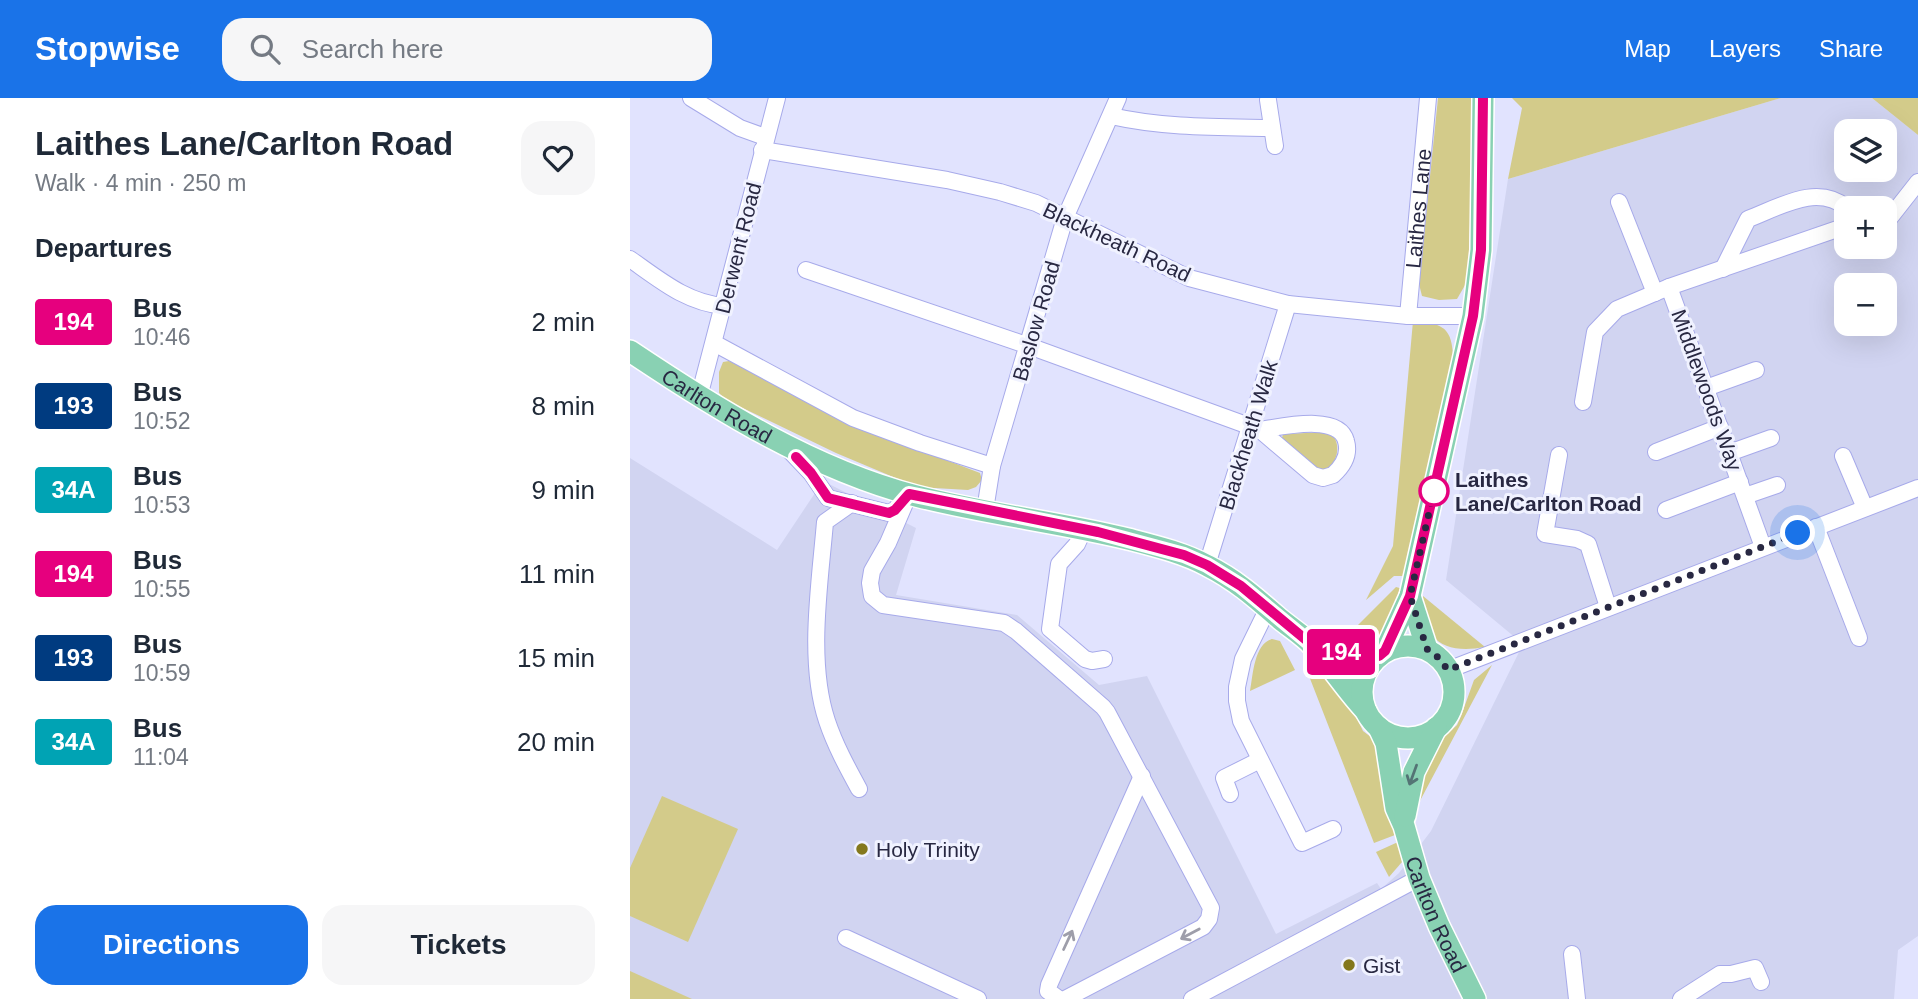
<!DOCTYPE html>
<html lang="en">
<head>
<meta charset="utf-8">
<style>
  :root { --surface:#fff; --page:#f6f6f7; --text:#1f2937; --muted:#747a83; --accent:#1a73e8 }
  body { margin:0; font-family:Helvetica,sans-serif; background:var(--page); color:var(--text); height:100vh; display:flex; flex-direction:column; font-size:26px; white-space:nowrap }
  * { box-sizing:border-box; margin:0 }
  p { font-size:23px; color:var(--muted) }
  .icon { flex:none; width:38px; height:38px; fill:none; stroke:currentColor; stroke-width:2; stroke-linecap:round; stroke-linejoin:round }
  .map { position:relative; flex:1; overflow:hidden }
  .panel { display:flex; flex-direction:column; background:var(--surface); width:630px }
  .panel>* { flex:none }
  .badge { padding:0 14px; border-radius:5px; font-size:24px; line-height:46px }
  .controls { position:absolute; left:1204px; top:21px; display:grid; gap:14px }
  .controls a { display:grid; place-items:center; width:63px; height:63px; border-radius:14px; background:var(--surface); box-shadow:0 7px 28px #0002; font-size:35px }
  .you { position:absolute; width:35px; height:35px; margin:-18px; border:5px solid #fff; border-radius:50%; background:#1a73e8; box-shadow:0 0 0 10px #1a73e833 }
  .map>.badge { position:absolute; translate:-50% -50%; box-shadow:0 0 0 4px #fff }
  h2 { padding:0 35px; font-size:26px; line-height:63px }
  .round { display:grid; place-items:center; flex:none; width:74px; height:74px; border-radius:21px; background:var(--page) }
  .head { display:flex; align-items:center; justify-content:space-between; height:119px; padding:0 35px }
  h1 { font-size:33px; font-weight:700; line-height:52px }
  .primary-button { display:flex; gap:14px; margin-top:auto; padding:14px 35px }
  .primary-button a { flex:1; height:80px; border-radius:21px; background:var(--accent); color:#fff; font-size:28px; font-weight:700; line-height:80px; text-align:center }
  .primary-button a+a { background:var(--page); color:var(--text) }
  ul { padding:0; list-style:none }
  li { display:flex; align-items:center; gap:21px; height:84px; padding:0 35px }
  li div { flex:1 }
  li b { display:block; font-size:26px }
  li em { font-style:normal }
  li .badge { min-width:77px; font-weight:700; text-align:center }
  header { display:flex; align-items:center; gap:42px; box-sizing:border-box; height:98px; padding:0 35px; background:var(--accent); color:#fff }
  header strong { font-size:33px }
  nav { display:flex; gap:38px; margin-inline-start:auto; font-size:24px }
  .search { width:490px; height:63px; background:var(--page); display:flex; align-items:center; gap:18px; box-sizing:border-box; padding:0 24px; border-radius:21px; color:var(--muted); font-size:26px }
  main { display:flex; flex:1; min-height:0 }
  .map>svg:first-child { display:block }
  .built { fill:#d1d4f1; fill-rule:evenodd }
  .green { fill:#d3cb8a }
  .lines { fill:none; stroke-linecap:round; stroke-linejoin:round }
  .minor-casing { stroke:#a7aaea; stroke-width:18 }
  .major-casing { stroke:#fff; stroke-width:24 }
  .minor { stroke:#fff; stroke-width:16 }
  .major { stroke:#89d1b3; stroke-width:21 }
  .oneway { stroke:#547475 }
  .oneway2 { stroke:#9e9eaa }
  .line-casing { stroke:#fff; stroke-width:16 }
  .line { stroke:#e6007e; stroke-width:10 }
  .walk { stroke:#282842; stroke-width:7; stroke-dasharray:0 12.6 }
  .stop-dot { fill:#fff; stroke:#e6007e; stroke-width:3.5 }
  .poi-dot { fill:#84781d; stroke:#f0f2ff; stroke-width:2.5 }
  .labels { text-anchor:middle; dominant-baseline:central; stroke-width:6; stroke-linejoin:round; paint-order:stroke }
  .street-label { font-size:21px; fill:#282842; stroke:#f0f2ff }
  .stop-label { font-size:21px; font-weight:bold; fill:#282842; stroke:#f0f2ff; text-anchor:start }
  .poi-label { font-size:21px; fill:#282842; stroke:#f0f2ff; text-anchor:start }
</style>
</head>
<body>
<header>
<strong>Stopwise</strong>
<div class="search"><svg class="icon" aria-label="search" viewBox="0 0 24 24"><circle cx="10" cy="10" r="6"/><path d="M15 15l6 6"/></svg>Search here</div>
<nav><a>Map</a><a>Layers</a><a>Share</a></nav>
</header>
<main>
<section class="panel">
<div class="head"><div><h1>Laithes Lane/Carlton Road</h1><p>Walk · 4 min · 250 m</p></div><a class="round"><svg class="icon" aria-label="heart" viewBox="0 0 24 24"><path d="M12 20l-8-8c-3-5 5-10 8-4 3-6 11-1 8 4z"/></svg></a></div>
<h2>Departures</h2>
<ul>
<li><span class="badge" style="background:#e6007e;color:#fff">194</span><div><b>Bus</b><p>10:46</p></div><em>2 min</em></li>
<li><span class="badge" style="background:#003b80;color:#fff">193</span><div><b>Bus</b><p>10:52</p></div><em>8 min</em></li>
<li><span class="badge" style="background:#00a3b4;color:#fff">34A</span><div><b>Bus</b><p>10:53</p></div><em>9 min</em></li>
<li><span class="badge" style="background:#e6007e;color:#fff">194</span><div><b>Bus</b><p>10:55</p></div><em>11 min</em></li>
<li><span class="badge" style="background:#003b80;color:#fff">193</span><div><b>Bus</b><p>10:59</p></div><em>15 min</em></li>
<li><span class="badge" style="background:#00a3b4;color:#fff">34A</span><div><b>Bus</b><p>11:04</p></div><em>20 min</em></li>
</ul>
<div class="primary-button"><a>Directions</a><a>Tickets</a></div>
</section>
<div class="map">
<svg width="1288" height="901" viewBox="0 0 1288 901">
  <rect width="100%" height="100%" fill="#e1e3fe"/>
  <!-- built -->
  <path class="built" d="M 1151,0 L 1242,0 L 1288,37 L 1288,838 L 1268,852 L 1264,901 L 0,901 L 0,360 L 147,452 L 193,383 L 286,430 L 266,497 L 387,517 L 469,587 L 517,578 L 646,836 L 747,785 L 751,791 L 769,775 L 801,733 L 893,546 L 816,482 L 878,81 ZM 1216,33 L 1255,33 L 1255,72 L 1216,72 ZM 1216,110 L 1255,110 L 1255,149 L 1216,149 ZM 1216,187 L 1255,187 L 1255,226 L 1216,226 Z"/>
  <!-- green -->
  <g class="green">
    <polygon points="808,0 842,0 842,71 838,182 827,201 809,202 792,198 789,186"/>
    <polygon points="882,0 1151,0 878,81 892,10"/>
    <polygon points="1242,0 1288,0 1288,37"/>
    <path d="M 783,223 C 809,226 821,226 823,256 L 774,478 L 764,478 L 736,502 L 763,448 Z"/>
    <polygon points="99,263 111,267 228,328 350,375 352,382 346,389 338,392 287,389 206,355 96,302 89,295 89,274 93,264"/>
    <path d="M 700,334 C 712,345 708,364 696,373 L 688,373 L 652,340 L 653,336 Z"/>
    <path d="M 766,489 L 773,491 C 766,510 761,544 736,548 C 727,550 717,547 708,547 Z"/>
    <path d="M 793,498 L 855,549 C 813,557 791,541 793,498 Z"/>
    <path d="M 642,541 L 650,543 L 665,572 L 620,593 C 623,577 624,546 642,541 Z"/>
    <polygon points="862,567 783,716 784,694 807,646 827,627 831,618 844,582"/>
    <polygon points="694,573 722,610 733,633 750,646 765,737 744,745 679,578"/>
    <polygon points="32,698 108,731 58,844 0,818 0,770"/>
    <polygon points="768,744 772,764 759,779 746,754"/>
    <polygon points="0,873 62,901 0,901"/>
  </g>
  <g class="lines">
    <!-- minor casing -->
    <g class="minor-casing">
      <g id="minor">
        <polyline points="61,0 110,30 135,39"/>
        <polyline points="638,2 645,48"/>
        <path d="M 481,18 C 534,30 588,29 642,30"/>
        <polyline points="132,52 317,82 370,94 406,105 559,180 658,206 778,218 843,218"/>
        <polyline points="989,104 1025,195"/>
        <polyline points="1255,126 1288,84"/>
        <path d="M 0,161 C 30,182 57,205 94,208"/>
        <path d="M 1093,171 L 1118,121 C 1150,109 1187,85 1217,110"/>
        <path d="M 176,172 L 399,248 L 630,332 L 683,377 L 693,380 L 703,377 C 713,368 720,357 716,343 C 709,315 651,329 630,332"/>
        <polyline points="1039,189 1216,128"/>
        <path id="s1" d="M 778,218 L 798,0"/>
        <polyline points="84,245 223,320 290,345 362,368"/>
        <polyline points="1076,290 1126,272"/>
        <polyline points="69,299 147,0"/>
        <polyline points="953,304 965,234 987,211 1039,189 1133,449"/>
        <polyline points="160,353 181,375 198,400 259,415 265,412 275,400"/>
        <polyline points="1026,354 1090,329"/>
        <polyline points="1099,355 1141,340"/>
        <polyline points="929,357 915,436 947,441 958,446 978,509"/>
        <polyline points="1213,358 1235,410"/>
        <polyline points="279,396 258,445 242,473 240,485 242,498 253,507 374,525 386,533 473,609 477,614 581,810 579,821 573,829 435,901"/>
        <polyline points="1115,398 1147,387"/>
        <path d="M 222,405 L 195,424 C 190,485 177,563 197,623 C 205,647 217,669 229,691"/>
        <polyline points="355,412 362,368 435,120 488,0"/>
        <polyline points="1036,412 1110,384"/>
        <polyline points="1186,429 1229,540"/>
        <polyline points="454,431 447,446 429,466 420,531 455,561 462,563 474,561"/>
        <polyline points="577,467 658,206"/>
        <polyline points="638,510 613,561 607,589 607,603 611,623 672,745 703,731"/>
        <polyline points="818,572 1288,390"/>
        <polyline points="600,696 594,680 630,662"/>
        <polyline points="216,840 348,901"/>
        <polyline points="942,856 947,901"/>
        <polyline points="429,901 418,893 419,887 512,678"/>
        <polyline points="562,901 789,780"/>
        <polyline points="1051,901 1090,876 1101,876 1125,870 1131,884"/>
      </g>
    </g>
    <!-- major casing -->
    <g class="major-casing">
      <g id="major">
        <path id="s2" d="M 0,253 C 88,312 183,371 286,398 C 356,416 428,424 498,441 C 525,448 554,455 578,468 C 606,482 627,501 650,521 C 661,530 674,538 683,548 C 702,569 717,593 736,613"/>
        <polyline points="780,498 797,551"/>
        <polyline points="681,546 725,557 749,558"/>
        <circle cx="778" cy="594" r="46"/>
        <polyline points="755,553 780,498 843,218 851,152 853,0"/>
        <path id="s3" d="M 749,630 L 756,645 L 766,710 L 774,728 L 789,780 L 809,828 L 845,901"/>
        <polyline points="775,718 784,674 806,630"/>
      </g>
    </g>
    <!-- minor -->
    <use href="#minor" class="minor"/>
    <!-- major -->
    <use href="#major" class="major"/>
  </g>
  <!-- one-way arrows -->
  <defs><path id="oneway-shaft" d="M-6 0H5M1.5-3L5.5 0L1.5 3" fill="none" stroke-width="1.6" stroke-linecap="round" stroke-linejoin="round" transform="scale(1.75)"/></defs>
  <use class="oneway" href="#oneway-shaft" transform="translate(783 677) rotate(110)"/>
  <g class="oneway2">
    <use href="#oneway-shaft" transform="translate(560 836) rotate(152)"/>
    <use href="#oneway-shaft" transform="translate(438 842) rotate(-65)"/>
  </g>
  <g class="lines">
    <!-- line casing -->
    <g class="line-casing">
      <polyline id="line" points="166,359 181,375 198,400 259,415 265,412 279,396 468,434 554,457 577,467 611,488 681,546 725,557 749,558 755,553 780,498 843,218 851,152 853,0"/>
    </g>
    <!-- line -->
    <use href="#line" class="line"/>
    <!-- walk -->
    <polyline class="walk" points="804,393 780,498 797,551 805,556 818,572 1168,435"/>
  </g>
  <!-- markers -->
  <circle class="stop-dot" cx="804" cy="393" r="14"/>
  <g class="poi-dot">
    <circle cx="232" cy="751" r="7"/>
    <circle cx="719" cy="867" r="7"/>
  </g>
  <g class="labels">
    <!-- street labels -->
    <g class="street-label">
      <text stroke="none"><textPath href="#s1" startOffset="108">Laithes Lane</textPath></text>
      <text transform="translate(487 144) rotate(25)">Blackheath Road</text>
      <text transform="translate(108 150) rotate(-76)">Derwent Road</text>
      <text transform="translate(406 223) rotate(-74)">Baslow Road</text>
      <text transform="translate(1077 292) rotate(70)">Middlewoods Way</text>
      <text stroke="none"><textPath href="#s2" startOffset="103">Carlton Road</textPath></text>
      <text transform="translate(618 337) rotate(-73)">Blackheath Walk</text>
      <text stroke="none"><textPath href="#s3" startOffset="196">Carlton Road</textPath></text>
    </g>
    <!-- stop labels -->
    <g class="stop-label">
      <text x="825" y="381">Laithes<tspan x="825" dy="24">Lane/Carlton Road</tspan></text>
    </g>
    <!-- poi labels -->
    <g class="poi-label">
      <text x="246" y="751">Holy Trinity</text>
      <text x="733" y="867">Gist</text>
    </g>
  </g>
</svg>
<div class="controls">
<a><svg class="icon" aria-label="layers" viewBox="0 0 24 24"><path d="M12 4l9 5-9 5-9-5zM3 14l9 5 9-5"/></svg></a>
<a>+</a>
<a>−</a>
</div>
<div class="you" style="left:1168px;top:435px"></div>
<b class="badge" style="left:711px;top:554px;background:#e6007e;color:#fff">194</b>
</div>
</main>
</body>
</html>
